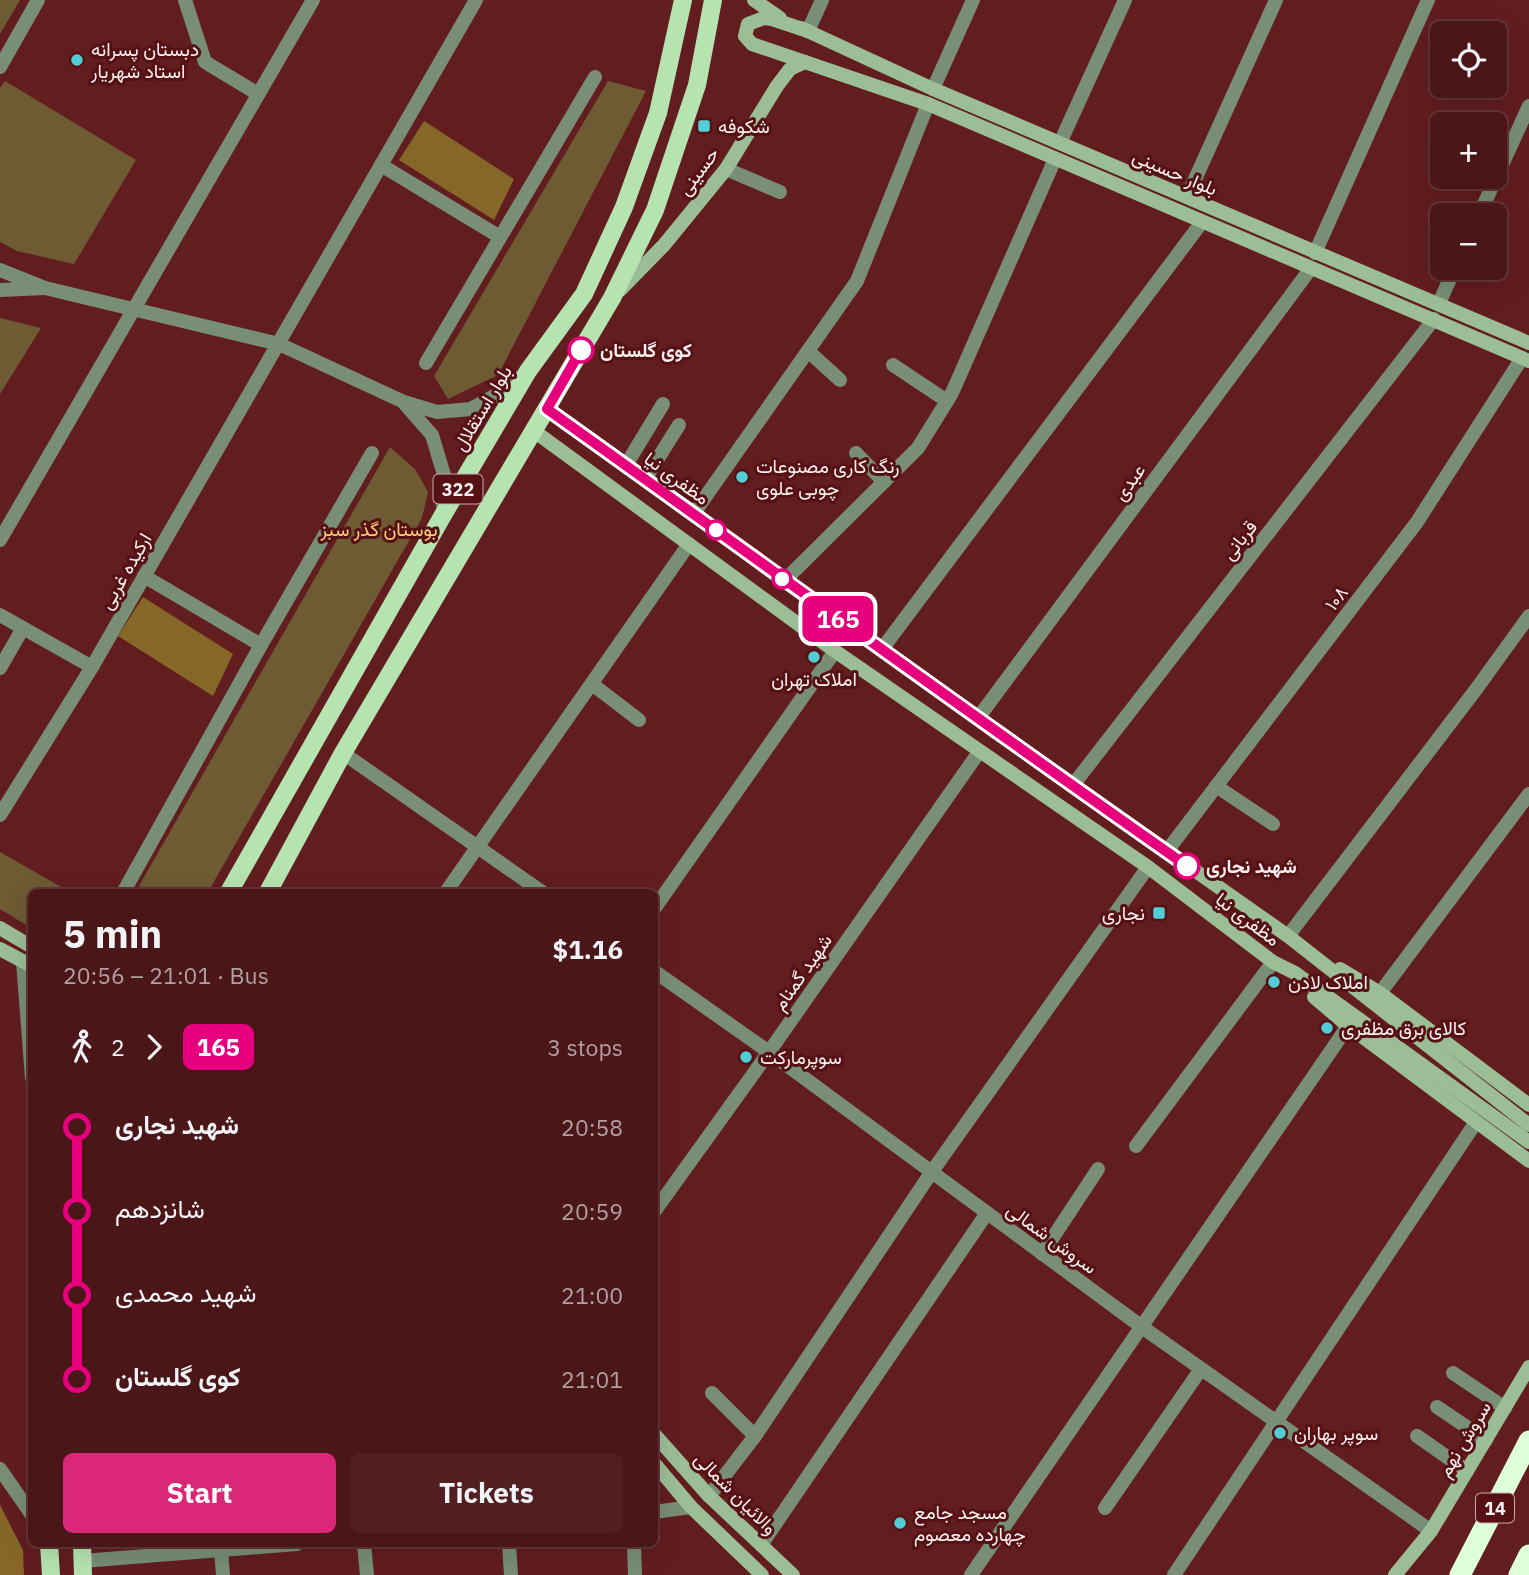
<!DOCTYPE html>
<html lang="en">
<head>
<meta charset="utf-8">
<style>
  :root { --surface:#4a1617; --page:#511f20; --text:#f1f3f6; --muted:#b29fa1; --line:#613536; --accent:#db2777 }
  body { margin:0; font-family:"IBM Plex Sans",Vazirmatn,sans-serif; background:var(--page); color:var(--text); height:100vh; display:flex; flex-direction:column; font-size:26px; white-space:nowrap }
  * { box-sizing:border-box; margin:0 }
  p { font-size:23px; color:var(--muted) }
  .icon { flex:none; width:38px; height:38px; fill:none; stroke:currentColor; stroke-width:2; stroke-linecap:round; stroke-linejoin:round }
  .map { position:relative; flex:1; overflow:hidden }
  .side { position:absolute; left:28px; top:889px; width:630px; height:658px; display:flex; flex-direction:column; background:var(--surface); border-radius:10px; box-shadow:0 7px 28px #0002,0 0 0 2px var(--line) }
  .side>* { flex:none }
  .badge { padding:0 14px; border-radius:10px; font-size:24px; line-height:46px }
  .fabs { position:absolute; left:1430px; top:21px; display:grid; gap:14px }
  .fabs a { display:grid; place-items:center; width:77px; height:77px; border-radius:10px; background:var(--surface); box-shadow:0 7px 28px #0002,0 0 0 2px var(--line); font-size:35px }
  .map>.badge { position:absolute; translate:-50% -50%; box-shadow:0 0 0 4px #fff }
  .legs { display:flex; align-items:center; gap:10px; height:77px; padding:0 35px; font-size:23px }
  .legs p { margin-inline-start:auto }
  .headline { display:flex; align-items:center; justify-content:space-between; height:119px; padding:0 35px }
  h1 { font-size:38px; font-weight:800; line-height:52px }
  .button { display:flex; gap:14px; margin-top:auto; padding:14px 35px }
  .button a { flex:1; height:80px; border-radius:10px; background:var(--accent); color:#fff; font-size:28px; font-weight:800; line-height:80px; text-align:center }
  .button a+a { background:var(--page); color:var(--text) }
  ul { padding:0 35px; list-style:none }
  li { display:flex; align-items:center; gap:24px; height:84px; font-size:26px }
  li i { display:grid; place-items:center; width:10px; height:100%; margin:0 9px; background:currentColor }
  li i::after { content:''; width:18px; height:18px; margin:-9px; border:5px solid; border-radius:50%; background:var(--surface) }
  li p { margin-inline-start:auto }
  li:first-child i { background:linear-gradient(#0000 50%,currentColor 0) }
  li:last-child i { background:linear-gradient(currentColor 50%,#0000 0) }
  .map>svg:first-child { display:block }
  .green { fill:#6e5a33 }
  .forest { fill:#866727 }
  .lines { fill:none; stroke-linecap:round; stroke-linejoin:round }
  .street { stroke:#788e75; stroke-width:14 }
  .secondary { stroke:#9bbe97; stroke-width:14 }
  .primary { stroke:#b5e4b0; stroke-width:18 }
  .highway { stroke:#ddffda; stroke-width:21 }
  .line-1-casing { stroke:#fff; stroke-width:16 }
  .line-1 { stroke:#e6007e; stroke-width:10 }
  .poi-dot { fill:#52ccd5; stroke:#561115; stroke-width:2.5 }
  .stop-1-dot { fill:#fff; stroke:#e6007e; stroke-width:3.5 }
  .labels { text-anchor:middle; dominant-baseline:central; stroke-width:6; stroke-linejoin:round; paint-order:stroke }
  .shield { fill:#561115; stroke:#c8adae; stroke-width:2 }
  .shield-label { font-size:18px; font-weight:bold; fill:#f9f0ef }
  .poi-label { font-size:19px; fill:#f9f0ef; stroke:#561115; text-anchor:start }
  .street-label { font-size:19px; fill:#f9f0ef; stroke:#561115 }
  .stop-label { font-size:19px; font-weight:bold; fill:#f9f0ef; stroke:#561115; text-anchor:start }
  .park-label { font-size:19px; fill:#fdcf75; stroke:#561115 }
</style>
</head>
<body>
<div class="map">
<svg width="1529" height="1575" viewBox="0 0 1529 1575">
  <rect width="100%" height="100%" fill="#621d1f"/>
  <!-- green -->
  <g class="green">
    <polygon points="0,0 20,0 0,34"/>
    <polygon points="5,81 136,160 74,264 17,251 0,242 0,88"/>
    <polygon points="608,81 646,91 498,375 448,399 434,376"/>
    <polygon points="0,318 41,328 0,394"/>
    <polygon points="390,447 415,469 428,492 422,518 208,892 151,892 139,886"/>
    <polygon points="0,852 70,892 32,892 31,928 0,909"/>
  </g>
  <!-- forest -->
  <g class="forest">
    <polygon points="424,121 514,179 494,220 399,160"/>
    <polygon points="143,597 233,654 213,696 118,636"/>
    <polygon points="0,1505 23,1550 24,1575 0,1575"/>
  </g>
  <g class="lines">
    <!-- street -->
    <g class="street">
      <polyline points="185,0 205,62 258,94"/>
      <polyline points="808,31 822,0"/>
      <polyline points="0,67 38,0"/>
      <polyline points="933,89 973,0"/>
      <polyline points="1060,143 1125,0"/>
      <polyline points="381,165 500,237"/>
      <polyline points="726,169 780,192"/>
      <polyline points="1187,197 1276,0"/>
      <polyline points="1479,215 1529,106"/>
      <polyline points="1315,253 1428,0"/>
      <polyline points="0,270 45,288 0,290"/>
      <polyline points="45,288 279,344 404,402 437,412 471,409 500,393 521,377"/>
      <polyline points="1439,303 1455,268"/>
      <polyline points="808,351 840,380"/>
      <polyline points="426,363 595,77"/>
      <polyline points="893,365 947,401"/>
      <polyline points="404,403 432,435 444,475 443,515"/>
      <polyline points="856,453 884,482"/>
      <polyline points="626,465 663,404"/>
      <polyline points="645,479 679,425"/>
      <polyline points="694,513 857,281 928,104"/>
      <polyline points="0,540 313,0"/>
      <polyline points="144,576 261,645"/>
      <polyline points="784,581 918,448 952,393 1055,159"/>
      <polyline points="0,615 92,667"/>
      <polyline points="882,649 1202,222"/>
      <polyline points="0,668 23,628"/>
      <polyline points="592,684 639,720"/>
      <polyline points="978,718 1311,268"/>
      <polyline points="343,753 542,892"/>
      <polyline points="1073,785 1434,319"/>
      <polyline points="1216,786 1273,824"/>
      <polyline points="0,815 92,667 476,0"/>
      <polyline points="1167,851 1417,522 1522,358"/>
      <polyline points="124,891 261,645 372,453"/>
      <polyline points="446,892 689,544"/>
      <polyline points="654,909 835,651"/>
      <polyline points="1288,936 1477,688 1529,616"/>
      <polyline points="23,962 32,1078"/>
      <polyline points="654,971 769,1052 1142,1327 1431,1531"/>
      <polyline points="1380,993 1529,794"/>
      <polyline points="1136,1146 1273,962"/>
      <polyline points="654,1212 769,1052 979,752"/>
      <polyline points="1042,1254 1098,1169"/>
      <polyline points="1453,1373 1505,1408"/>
      <polyline points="712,1393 755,1436"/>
      <polyline points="1437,1407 1486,1440"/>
      <polyline points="1417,1436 1467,1471"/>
      <polyline points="0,1469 32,1515"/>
      <polyline points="709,1496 755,1436 931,1173 1148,867"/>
      <polyline points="1105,1508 1201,1369"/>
      <polyline points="654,1512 691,1507"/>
      <polyline points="364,1544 367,1575"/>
      <polyline points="509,1544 511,1575"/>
      <polyline points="634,1544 635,1575"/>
      <polyline points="761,1545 987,1213"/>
      <polyline points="221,1550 223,1575"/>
      <polyline points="82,1561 297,1544"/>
      <polyline points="971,1575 1348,1026"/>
      <polyline points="1174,1575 1476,1122"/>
    </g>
    <!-- secondary -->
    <g class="secondary">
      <polyline points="754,0 780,18"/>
      <polyline points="801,28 933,89 1529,343"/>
      <polyline points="808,31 772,19 764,18 748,24 745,36 752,44 928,104 1529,361"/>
      <polyline points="620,290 664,245 726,169 777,86 790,69 805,62"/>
      <polyline points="547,409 694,513 784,581 1288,936 1529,1125"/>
      <polyline points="534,431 835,651 1148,867 1273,962 1295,973 1529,1142"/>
      <polyline points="0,928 32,947"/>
      <polyline points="0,949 32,966"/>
      <polyline points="1340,969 1380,993 1529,1105"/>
      <polyline points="1314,997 1348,1026 1529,1161"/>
      <polyline points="654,1434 709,1496 793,1575"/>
      <polyline points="654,1463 691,1507 762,1575"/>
      <polyline points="1395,1575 1431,1531 1529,1367"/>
    </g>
    <!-- primary -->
    <g class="primary">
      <polyline points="229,892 443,515 528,371 584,294 624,207 658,113 683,0"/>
      <polyline points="268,892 343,753 612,298 655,210 697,85 713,0"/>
      <polyline points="49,1544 51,1575"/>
      <polyline points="82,1544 83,1575"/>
    </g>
    <!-- highway -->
    <g class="highway">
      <polyline points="1460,1575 1529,1441"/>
      <polyline points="1519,1575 1529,1555"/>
    </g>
  </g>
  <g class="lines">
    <!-- line-1 casing -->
    <g class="line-1-casing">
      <path id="line-1" d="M 581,350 L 547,409 C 760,561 972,716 1187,866"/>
    </g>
    <!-- line-1 -->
    <use href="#line-1" class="line-1"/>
  </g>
  <!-- markers -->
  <g class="poi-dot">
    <circle cx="77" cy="60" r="7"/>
    <rect x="697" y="119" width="14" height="14" rx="3.5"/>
    <circle cx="742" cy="477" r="7"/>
    <circle cx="814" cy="657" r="7"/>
    <rect x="1152" y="906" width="14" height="14" rx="3.5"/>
    <circle cx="1274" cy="982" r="7"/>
    <circle cx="1327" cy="1028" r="7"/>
    <circle cx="746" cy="1057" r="7"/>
    <circle cx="1280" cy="1433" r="7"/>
    <circle cx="900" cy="1523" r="7"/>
  </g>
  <g class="stop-1-dot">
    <circle cx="581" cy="350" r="12"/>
    <circle cx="716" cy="530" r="9"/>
    <circle cx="782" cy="579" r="9"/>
    <circle cx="1187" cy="866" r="12"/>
  </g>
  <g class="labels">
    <!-- shield labels -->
    <g class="shield">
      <rect x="433.5" y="474.5" width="49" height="29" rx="5"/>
      <rect x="1476" y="1493.5" width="38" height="29" rx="5"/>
    </g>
    <g class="shield-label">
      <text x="458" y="489">322</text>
      <text x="1495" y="1508">14</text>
    </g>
    <!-- poi labels -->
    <g class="poi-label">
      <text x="91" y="49">دبستان پسرانه<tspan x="91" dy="22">استاد شهريار</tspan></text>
      <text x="718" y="126">شکوفه</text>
      <text x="756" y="466">رنگ کاری مصنوعات<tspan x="756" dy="22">چوبی علوی</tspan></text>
      <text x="814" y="679" text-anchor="middle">املاک تهران</text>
      <text x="1145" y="913" text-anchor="end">نجاری</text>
      <text x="1288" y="982">املاک لادن</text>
      <text x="1341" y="1028">کالای برق مظفری</text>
      <text x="760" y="1057">سوپرمارکت</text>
      <text x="1294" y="1433">سوپر بهاران</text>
      <text x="914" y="1512">مسجد جامع<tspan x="914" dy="22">چهارده معصوم</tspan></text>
    </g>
    <!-- street labels -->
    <g class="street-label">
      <text transform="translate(698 171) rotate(-53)">حسینی</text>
      <text transform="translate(1175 172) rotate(23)">بلوار حسینی</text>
      <text transform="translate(482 408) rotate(-59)">بلوار استقلال</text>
      <text transform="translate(677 478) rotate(36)">مظفری نیا</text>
      <text transform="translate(1129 482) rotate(-54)">عبدی</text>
      <text transform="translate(1239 540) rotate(-52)">قربانی</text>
      <text transform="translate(125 571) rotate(-60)">ارکیده غربی</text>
      <text transform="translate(1336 598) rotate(-53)">۱۰۸</text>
      <text transform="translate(1248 919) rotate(37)">مظفری نیا</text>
      <text transform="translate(802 972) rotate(-55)">شهید گمنام</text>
      <text transform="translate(1052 1238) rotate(36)">سروش شمالی</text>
      <text transform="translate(1464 1439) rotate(-59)">سروش نهم</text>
      <text transform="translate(736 1493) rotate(45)">والائیان شمالی</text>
    </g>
    <!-- stop labels -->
    <g class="stop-label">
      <text x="600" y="350">کوی گلستان</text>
      <text x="1206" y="866">شهید نجاری</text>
    </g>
    <!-- park labels -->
    <g class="park-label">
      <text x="379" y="529">بوستان گذر سبز</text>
    </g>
  </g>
</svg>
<div class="fabs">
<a><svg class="icon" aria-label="locate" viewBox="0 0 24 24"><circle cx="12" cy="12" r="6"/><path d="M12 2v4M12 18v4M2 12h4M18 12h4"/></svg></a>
<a>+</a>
<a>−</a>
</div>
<b class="badge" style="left:838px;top:619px;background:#e6007e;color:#fff">165</b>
<section class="side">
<div class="headline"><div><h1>5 min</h1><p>20:56 – 21:01 · Bus</p></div><b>$1.16</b></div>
<div class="legs"><svg class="icon" aria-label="walk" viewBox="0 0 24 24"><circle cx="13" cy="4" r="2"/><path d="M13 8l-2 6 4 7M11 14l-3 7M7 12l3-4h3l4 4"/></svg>2<svg class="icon" aria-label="forward" viewBox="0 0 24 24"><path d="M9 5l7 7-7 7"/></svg><b class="badge" style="background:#e6007e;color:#fff">165</b><p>3 stops</p></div>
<ul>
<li><i style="color:#e6007e"></i><b>شهید نجاری</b><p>20:58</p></li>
<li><i style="color:#e6007e"></i><span>شانزدهم</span><p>20:59</p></li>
<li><i style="color:#e6007e"></i><span>شهید محمدی</span><p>21:00</p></li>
<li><i style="color:#e6007e"></i><b>کوی گلستان</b><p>21:01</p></li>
</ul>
<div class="button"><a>Start</a><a>Tickets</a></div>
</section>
</div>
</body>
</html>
